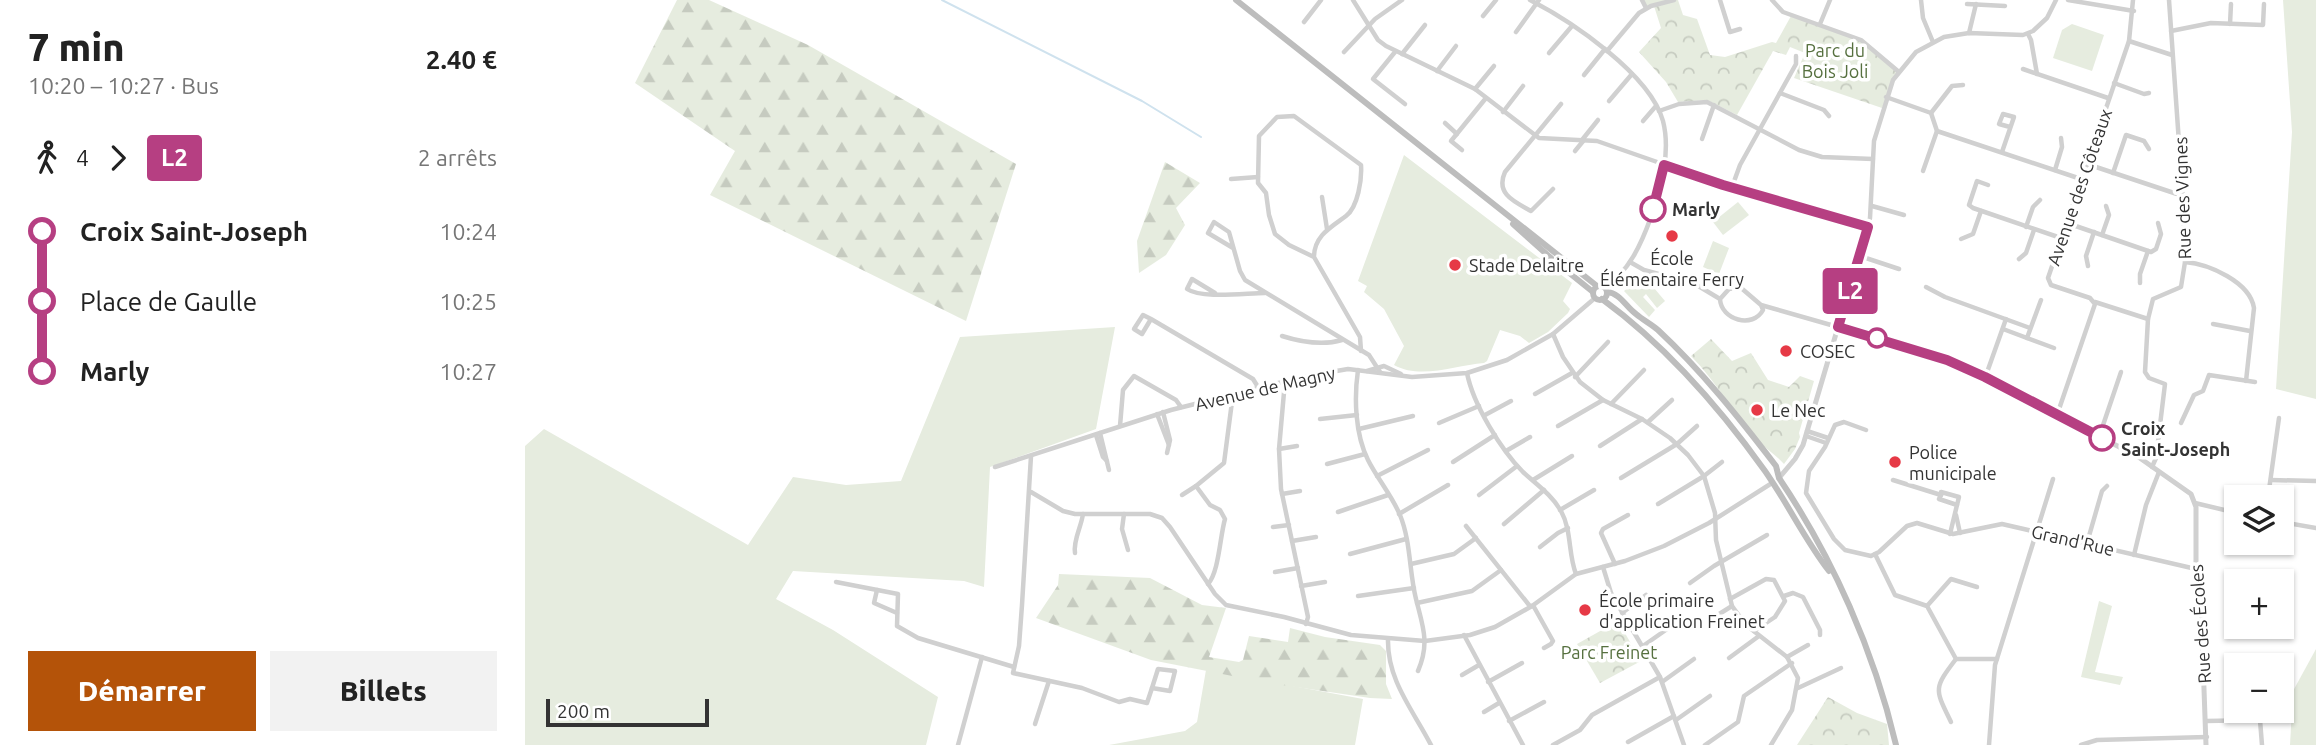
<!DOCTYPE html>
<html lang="fr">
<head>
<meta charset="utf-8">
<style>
  :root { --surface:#fff; --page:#f2f2f2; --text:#222; --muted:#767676; --accent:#b45309 }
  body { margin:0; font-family:Ubuntu,sans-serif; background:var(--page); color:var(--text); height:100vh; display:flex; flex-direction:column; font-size:26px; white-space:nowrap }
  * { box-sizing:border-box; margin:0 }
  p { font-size:23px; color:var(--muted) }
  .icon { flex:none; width:38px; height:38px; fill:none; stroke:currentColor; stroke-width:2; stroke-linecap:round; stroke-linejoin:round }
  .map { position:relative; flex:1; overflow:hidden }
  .drawer { display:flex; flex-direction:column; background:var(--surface); width:525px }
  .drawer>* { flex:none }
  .badge { padding:0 14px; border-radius:5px; font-size:24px; line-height:46px }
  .tools { position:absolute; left:1699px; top:485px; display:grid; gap:14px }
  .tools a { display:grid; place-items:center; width:70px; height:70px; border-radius:0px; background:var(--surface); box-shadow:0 2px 5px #0004; font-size:35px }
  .scale { position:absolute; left:21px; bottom:18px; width:163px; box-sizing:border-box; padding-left:7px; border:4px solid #333; border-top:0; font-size:19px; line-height:24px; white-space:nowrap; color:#333; -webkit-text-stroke:5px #fff; paint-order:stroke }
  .map>.badge { position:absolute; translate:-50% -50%; box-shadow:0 0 0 4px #fff }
  .legs { display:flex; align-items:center; gap:10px; height:77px; padding:0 28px; font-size:23px }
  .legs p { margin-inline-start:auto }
  .overview { display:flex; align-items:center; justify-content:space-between; height:119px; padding:0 28px }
  h1 { font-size:38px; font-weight:800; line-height:52px }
  .button { display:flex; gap:14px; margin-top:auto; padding:14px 28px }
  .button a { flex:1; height:80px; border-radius:0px; background:var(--accent); color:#fff; font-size:28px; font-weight:800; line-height:80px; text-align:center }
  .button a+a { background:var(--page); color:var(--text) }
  ul { padding:0 28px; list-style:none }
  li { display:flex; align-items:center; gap:24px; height:70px; font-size:26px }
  li i { display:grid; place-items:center; width:10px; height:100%; margin:0 9px; background:currentColor }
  li i::after { content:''; width:18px; height:18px; margin:-9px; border:5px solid; border-radius:50%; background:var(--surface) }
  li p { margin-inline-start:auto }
  li:first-child i { background:linear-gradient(#0000 50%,currentColor 0) }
  li:last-child i { background:linear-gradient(currentColor 50%,#0000 0) }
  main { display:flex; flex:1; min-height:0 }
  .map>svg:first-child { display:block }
  .green { fill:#e6ecdf }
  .forest { fill:url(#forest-firs) }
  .park { fill:url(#park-crowns) }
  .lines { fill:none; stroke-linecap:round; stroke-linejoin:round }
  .stream { stroke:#cfe2ee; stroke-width:2 }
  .minor { stroke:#d0d0d0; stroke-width:4.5 }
  .tertiary { stroke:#d0d0d0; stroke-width:5 }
  .secondary { stroke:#bdbdbd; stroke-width:6 }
  .line-1-casing { stroke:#fff; stroke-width:16 }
  .line-1 { stroke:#b63f82; stroke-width:10 }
  .stop-1-dot { fill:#fff; stroke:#b63f82; stroke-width:3.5 }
  .poi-dot { fill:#e63946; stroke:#fff; stroke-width:2.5 }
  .labels { text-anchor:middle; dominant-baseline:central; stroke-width:7; stroke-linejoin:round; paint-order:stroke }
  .park-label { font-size:18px; fill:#56703f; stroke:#fff }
  .street-label { font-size:18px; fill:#333; stroke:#fff }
  .stop-label { font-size:18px; font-weight:bold; fill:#333; stroke:#fff; text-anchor:start }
  .poi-label { font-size:18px; fill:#333; stroke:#fff; text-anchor:start }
</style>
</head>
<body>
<main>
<section class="drawer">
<div class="overview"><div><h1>7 min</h1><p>10:20 – 10:27 · Bus</p></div><b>2.40 €</b></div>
<div class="legs"><svg class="icon" aria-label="walk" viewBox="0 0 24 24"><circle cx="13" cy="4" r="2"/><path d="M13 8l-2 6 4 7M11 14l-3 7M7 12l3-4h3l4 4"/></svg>4<svg class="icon" aria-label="forward" viewBox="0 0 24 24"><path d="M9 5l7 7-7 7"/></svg><b class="badge" style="background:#b63f82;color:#fff">L2</b><p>2 arrêts</p></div>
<ul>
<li><i style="color:#b63f82"></i><b>Croix Saint-Joseph</b><p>10:24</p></li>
<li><i style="color:#b63f82"></i><span>Place de Gaulle</span><p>10:25</p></li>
<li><i style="color:#b63f82"></i><b>Marly</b><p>10:27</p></li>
</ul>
<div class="button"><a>Démarrer</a><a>Billets</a></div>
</section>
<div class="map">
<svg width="1791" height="745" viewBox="0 0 1791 745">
  <defs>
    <pattern id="forest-firs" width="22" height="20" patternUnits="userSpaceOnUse" patternTransform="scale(1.75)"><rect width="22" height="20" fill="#e6ecdf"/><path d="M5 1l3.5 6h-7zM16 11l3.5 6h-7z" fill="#c6cbc0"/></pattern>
    <pattern id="park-crowns" width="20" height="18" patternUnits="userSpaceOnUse" patternTransform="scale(1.75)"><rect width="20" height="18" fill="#e6ecdf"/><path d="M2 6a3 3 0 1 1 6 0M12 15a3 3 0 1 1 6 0" fill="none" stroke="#c6cbc0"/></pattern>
  </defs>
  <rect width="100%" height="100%" fill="#fff"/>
  <!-- green -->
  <g class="green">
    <polygon points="1758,0 1791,0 1791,399 1751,389 1767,132"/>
    <polygon points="1547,24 1579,35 1567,71 1528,58 1537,30"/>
    <path d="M 879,155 L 1047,283 L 1038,301 L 1045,309 L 1043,313 L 1023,332 L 1004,343 L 995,336 L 975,330 L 962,361 L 959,363 C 931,365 896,380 869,365 L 879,346 L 859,309 L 839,292 L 842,286 L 833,281 Z"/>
    <polygon points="1213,202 1224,215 1198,235 1188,222"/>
    <polygon points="1188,241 1204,248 1194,274 1178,267"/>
    <polygon points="1118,275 1140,301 1132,308 1121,294 1118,297 1130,310 1124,317 1099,291"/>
    <polygon points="590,327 571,429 465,467 459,587 439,581 268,571 251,599 308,630 413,697 401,745 0,745 0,446 19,429 223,545 268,477 321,485 376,481 435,337"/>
    <polygon points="1574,601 1587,606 1570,672 1598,677 1595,685 1556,677"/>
    <polygon points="1791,649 1791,745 1765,745 1768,691"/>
    <polygon points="681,670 838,699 830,745 584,745 660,731 672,722"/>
  </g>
  <!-- forest -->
  <g class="forest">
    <polygon points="152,0 184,0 283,45 491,164 441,321 185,195 210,151 110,83"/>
    <polygon points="640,162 675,183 651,208 660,225 641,255 614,273 612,241"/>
    <polygon points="534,574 625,578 677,605 701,608 684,657 714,662 718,660 724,636 763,642 765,628 800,637 855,645 861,651 861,684 867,699 845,698 743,683 626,660 511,618 533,585"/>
  </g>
  <!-- park -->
  <g class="park">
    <polygon points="1117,0 1153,0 1158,15 1172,19 1185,55 1200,57 1247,42 1251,43 1266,16 1336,40 1374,72 1357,108 1269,78 1280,53 1265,47 1261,55 1248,51 1212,115 1182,100 1153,102 1141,82 1114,52 1136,28 1129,6 1121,8"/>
    <path d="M 1186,339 L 1207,361 L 1226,353 L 1243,380 L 1264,387 L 1275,376 L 1289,381 L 1274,433 L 1275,437 L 1270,449 L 1259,464 C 1253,457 1245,452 1239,446 C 1211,419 1193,383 1166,356 Z"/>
    <polygon points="1093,621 1116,661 1075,683 1052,644"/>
    <polygon points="1303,697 1332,713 1362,724 1364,745 1272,745"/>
  </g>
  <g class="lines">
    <!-- stream -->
    <polyline class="stream" points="417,0 617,101 676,137"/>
    <!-- minor -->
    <g class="minor">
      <polyline points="828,0 853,40 861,46 950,89 1014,138 1072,141 1198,185 1343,227"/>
      <path d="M 1005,0 C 1046,21 1125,74 1138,121 C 1146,152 1136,188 1126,217 C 1117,242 1104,273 1079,287"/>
      <polyline points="1117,0 1121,8"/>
      <polyline points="1195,0 1205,32 1215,29"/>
      <polyline points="1247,0 1258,12 1336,40 1374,72"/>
      <polyline points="1396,0 1398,18 1408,42"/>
      <polyline points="1543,0 1609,11"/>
      <polyline points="1442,4 1480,6"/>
      <polyline points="958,16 971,0"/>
      <polyline points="779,22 796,0"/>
      <polyline points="1295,24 1305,0"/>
      <polyline points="1705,24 1706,4"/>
      <polyline points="1646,31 1686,23 1738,25 1739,4"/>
      <polyline points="991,32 1014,0"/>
      <polyline points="1444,33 1451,4"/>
      <polyline points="1503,34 1506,40 1512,74"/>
      <polyline points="1604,41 1647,55"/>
      <polyline points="1082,51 1114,13 1126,6 1149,0"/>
      <polyline points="819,52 850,19 877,0"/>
      <polyline points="870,52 848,79 880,104"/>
      <polyline points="1024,53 1047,26"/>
      <polyline points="877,54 900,25"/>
      <polyline points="1498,69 1583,98"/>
      <polyline points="912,71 931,46"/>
      <polyline points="1059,75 1080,49"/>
      <polyline points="1589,83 1619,94 1624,93"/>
      <polyline points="950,89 969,66"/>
      <polyline points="1255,93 1299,110 1304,116"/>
      <polyline points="1361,97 1406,113 1412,131 1556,179"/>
      <polyline points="1084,101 1107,74"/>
      <polyline points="1134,111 1154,104 1182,102 1274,150 1297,157 1348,159"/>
      <polyline points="978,112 998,86"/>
      <polyline points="1406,113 1427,86 1438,85"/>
      <polyline points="1118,121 1131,106"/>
      <polyline points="920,123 932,134"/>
      <polyline points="1177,139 1189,105"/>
      <polyline points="1057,140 1073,120"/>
      <polyline points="937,150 926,141 961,98"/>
      <polyline points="1050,151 1059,140"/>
      <polyline points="1477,152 1489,117 1478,114 1474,124 1485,127"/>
      <polyline points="1562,164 1658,196"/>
      <polyline points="1530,170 1537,147 1536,138"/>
      <polyline points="1398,171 1412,131"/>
      <polyline points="1588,173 1601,135 1619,141 1624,149"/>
      <polyline points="706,179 733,177"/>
      <polyline points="1463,185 1452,181 1444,205 1448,208 1536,238"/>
      <polyline points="1207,187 1215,165 1271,64 1271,56"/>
      <path d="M 1028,189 L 1006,211 C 990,202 970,194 980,172 L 1036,104"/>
      <polyline points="797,197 802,229"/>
      <polyline points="1347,206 1379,215"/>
      <polyline points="1542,223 1626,252 1631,249 1636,234 1633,223"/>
      <polyline points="1501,227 1508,207 1515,200"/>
      <polyline points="1577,235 1584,215 1581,206"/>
      <polyline points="1436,239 1448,234 1456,211"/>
      <polyline points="708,248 683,233 689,222 704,232 715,271 720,280 844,355 855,372"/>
      <polyline points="1335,256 1374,269"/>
      <path d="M 789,257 L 764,245 L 750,234 L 744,215 L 741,193 L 733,183 L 734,136 L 752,117 L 769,116 L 836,165 C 837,179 833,207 821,216 C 806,227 789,236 789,257 L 835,337 L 836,351"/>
      <polyline points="1494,259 1501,253 1509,230"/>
      <polyline points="1105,262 1119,270 1170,284 1195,299"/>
      <path d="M 1660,262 C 1684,264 1725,282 1729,308 L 1721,381"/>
      <polyline points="1563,266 1561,256 1569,232"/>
      <polyline points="1615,283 1615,274 1623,251"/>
      <polyline points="1401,287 1420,297 1505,328"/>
      <path d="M 690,293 L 667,279 L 662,289 C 677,299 721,293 740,293"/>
      <polyline points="1570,302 1623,319"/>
      <path d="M 1236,305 L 1238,310 C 1228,329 1196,320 1195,299 L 1204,289 L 1215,287 L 1236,305 L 1313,327 L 1345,218 L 1349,141 L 1368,80 L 1391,52 L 1419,37 L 1444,33 L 1498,35 L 1508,31 L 1522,18 L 1531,0"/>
      <polyline points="626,319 617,334 609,329 618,315 626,319 728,379 733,387"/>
      <polyline points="1688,324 1725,331"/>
      <polyline points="1478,329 1529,348"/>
      <polyline points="1028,334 1038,357 1055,382 1078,400 1117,419 1145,438 1163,455 1179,476 1190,513 1191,540 1207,606 1221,625 1262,657 1273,678 1267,710 1246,745"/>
      <path d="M 757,336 C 776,342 797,346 817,340"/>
      <polyline points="1502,338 1516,300"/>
      <path d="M 833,370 C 829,398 830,434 843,460 C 852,478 867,496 875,515 C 886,542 884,571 891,599 C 898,627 905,643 893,671"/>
      <polyline points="842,371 859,366 876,374"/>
      <path d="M 942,373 C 948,404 976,450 998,472 C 1011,484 1027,495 1036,511 C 1047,531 1043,554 1051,574"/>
      <polyline points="1050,377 1083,342"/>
      <polyline points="1460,378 1481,319"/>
      <polyline points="760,381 754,449 756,489 783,617 781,624"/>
      <polyline points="1010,394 1047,373"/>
      <polyline points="1086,404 1119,370"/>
      <polyline points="638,412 645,440 642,453"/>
      <polyline points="632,414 644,445"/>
      <polyline points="960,415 986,401"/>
      <polyline points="1532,415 1570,304 1565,298 1526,285 1523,278 1604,41 1608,0"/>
      <polyline points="795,419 832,415"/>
      <polyline points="1123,422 1147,400"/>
      <polyline points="914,423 954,406"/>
      <polyline points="1656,423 1669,395 1678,391 1684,375 1730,382"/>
      <polyline points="595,426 598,390 609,376 651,400 656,407"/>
      <polyline points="1033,426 1078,400"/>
      <polyline points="834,429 888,416"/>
      <polyline points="1341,430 1319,422 1310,425 1300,447 1284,471 1281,493 1309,539 1320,550 1346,556 1354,552 1382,526 1392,523 1428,534 1477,524 1671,569"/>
      <polyline points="1282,431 1303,438"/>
      <polyline points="575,433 584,470"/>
      <polyline points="571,435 578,457 582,461"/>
      <polyline points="1281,436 1301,443"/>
      <polyline points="1574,437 1596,372"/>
      <polyline points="1075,446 1117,419"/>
      <polyline points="754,449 772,446"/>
      <polyline points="981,451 1005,437"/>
      <polyline points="506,456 497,605 494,646 488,673 557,688 594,702 605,699 622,703 627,688"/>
      <polyline points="928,462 970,435"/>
      <polyline points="802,464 840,454"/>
      <polyline points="470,467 646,410 777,377 823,369 887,377 942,373 982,360 1028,334 1070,298"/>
      <polyline points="1627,467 1631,458 1640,384 1624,378 1620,372 1623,319 1628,299 1656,287 1660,262 1658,200 1644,0"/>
      <polyline points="852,476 903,450"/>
      <polyline points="1096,478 1152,444 1172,426"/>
      <polyline points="1008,480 1047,456"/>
      <polyline points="1368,480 1416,495 1414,499 1432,505 1425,534"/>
      <polyline points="1746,480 1791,481"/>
      <polyline points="506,492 538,511 550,514 625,514 637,518 645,527 690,594 701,605 759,617 826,635 900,641 945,635 970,627 1007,606 1051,574 1100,561 1139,546 1184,523 1247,483"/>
      <polyline points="757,494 775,491"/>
      <polyline points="657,495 671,486"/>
      <polyline points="954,495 992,466"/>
      <polyline points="1416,495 1416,492 1434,497 1432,505"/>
      <polyline points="1743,497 1754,418"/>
      <polyline points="1670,503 1712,513"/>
      <polyline points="1133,504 1179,476 1197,462"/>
      <polyline points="1035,510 1069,490"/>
      <polyline points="813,512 863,495"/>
      <polyline points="599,514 597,529 603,550"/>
      <polyline points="874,514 923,485"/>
      <polyline points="1431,515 1435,533"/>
      <polyline points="1757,522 1791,528"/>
      <polyline points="979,524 1019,490"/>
      <polyline points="941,526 1004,605 1009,607 1028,641 1026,644 1019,648"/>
      <polyline points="748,527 764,525"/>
      <polyline points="767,541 791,537"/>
      <polyline points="1562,543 1577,491 1582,486"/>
      <polyline points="1015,547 1033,533 1043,528"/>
      <path d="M 550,553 C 548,540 556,528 558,514"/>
      <polyline points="825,554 881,539"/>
      <polyline points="1350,554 1370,595 1402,606 1431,659 1472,659"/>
      <polyline points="1609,555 1621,505 1634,472"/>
      <polyline points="886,564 929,554 951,538"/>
      <polyline points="1090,564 1076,533 1078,529 1103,515"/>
      <polyline points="1078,567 1086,593 1135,677 1159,745"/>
      <polyline points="750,572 773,568"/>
      <polyline points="311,582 373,594 372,626 393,638 489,667"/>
      <polyline points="1165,583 1189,566 1242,535"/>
      <path d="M 683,584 C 694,572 695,536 700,519 L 695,510 L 685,505 L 671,486 L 699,463 L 708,394"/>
      <polyline points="776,586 800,582"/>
      <polyline points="352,590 349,603 372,613"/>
      <polyline points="833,596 889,588"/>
      <polyline points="1259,596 1268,593 1278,597 1295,630 1295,635"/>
      <polyline points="1205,599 1241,579 1249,580 1260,601 1250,617 1229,631"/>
      <polyline points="892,603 947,591 976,570"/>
      <polyline points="1402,606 1426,579 1452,587"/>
      <polyline points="1097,613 1121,595"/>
      <polyline points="1191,616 1207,606"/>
      <polyline points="939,635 998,745"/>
      <path d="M 863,639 C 862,680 888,710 906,745"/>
      <polyline points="1118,646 1145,627"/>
      <polyline points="1262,657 1283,645"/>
      <polyline points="1204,658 1234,636"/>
      <polygon points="633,669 650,671 645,691 627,688"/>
      <polyline points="937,675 954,665"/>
      <polyline points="963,682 997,663"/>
      <polyline points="1137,682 1169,659"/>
      <polyline points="1273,688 1316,668"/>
      <polyline points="959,712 974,703"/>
      <polyline points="1151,720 1185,696"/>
      <polyline points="984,721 1019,702"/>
      <polyline points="1681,721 1735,720 1737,745"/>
      <path d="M 1426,722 C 1410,689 1408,689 1431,659"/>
      <polyline points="510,724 524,681"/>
      <polyline points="1103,742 1149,716"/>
      <polyline points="433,745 457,657"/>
      <polyline points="1028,745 1055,730 1067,715 1135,677"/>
      <polyline points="1180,745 1213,722 1219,696 1267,663"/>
      <polyline points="1464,745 1470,665 1528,479"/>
      <polyline points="1556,745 1572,740 1682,737"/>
    </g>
    <!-- tertiary -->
    <polyline class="tertiary" points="1254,478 1270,459 1278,445 1313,327 1411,356 1450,373 1612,456 1666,494 1671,507 1671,569 1676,605 1681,745"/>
    <!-- secondary -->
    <g class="secondary">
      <polyline points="711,0 1072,286"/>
      <polyline points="988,224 1027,259 1068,292"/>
      <circle cx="1075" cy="293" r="7"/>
      <path d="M 1082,292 C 1095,293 1101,307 1111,314 C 1118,320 1126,324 1133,330 C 1177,371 1215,419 1251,466 L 1254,478 C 1308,558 1349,651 1371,745"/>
      <path d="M 1077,299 C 1140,345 1195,408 1240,471 C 1263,504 1280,540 1304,571"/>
    </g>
  </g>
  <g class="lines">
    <!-- line-1 casing -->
    <g class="line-1-casing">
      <polyline id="line-1" points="1128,209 1139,165 1198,185 1343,227 1313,327 1422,360 1460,377 1577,438"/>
    </g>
    <!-- line-1 -->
    <use href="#line-1" class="line-1"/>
  </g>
  <!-- markers -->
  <g class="stop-1-dot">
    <circle cx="1128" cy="209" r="12"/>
    <circle cx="1352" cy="338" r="9"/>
    <circle cx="1577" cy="438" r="12"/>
  </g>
  <g class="poi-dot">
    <circle cx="1147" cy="236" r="7"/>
    <circle cx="930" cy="265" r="7"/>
    <circle cx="1261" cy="351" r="7"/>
    <circle cx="1232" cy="410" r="7"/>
    <circle cx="1370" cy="462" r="7"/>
    <circle cx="1060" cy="610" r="7"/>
  </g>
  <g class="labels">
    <!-- park labels -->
    <g class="park-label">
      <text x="1310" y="50">Parc du<tspan x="1310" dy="21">Bois Joli</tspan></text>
      <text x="1084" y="652">Parc Freinet</text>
    </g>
    <!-- street labels -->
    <g class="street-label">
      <text transform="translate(1554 187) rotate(-71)">Avenue des Côteaux</text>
      <text transform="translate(1657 198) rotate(-92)">Rue des Vignes</text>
      <text transform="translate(740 388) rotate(-13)">Avenue de Magny</text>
      <text transform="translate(1548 540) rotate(13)">Grand'Rue</text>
      <text transform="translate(1675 624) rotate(-94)">Rue des Écoles</text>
    </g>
    <!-- stop labels -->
    <g class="stop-label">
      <text x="1147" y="209">Marly</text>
      <text x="1596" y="428">Croix<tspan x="1596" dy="21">Saint-Joseph</tspan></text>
    </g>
    <!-- poi labels -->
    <g class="poi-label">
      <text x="1147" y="258" text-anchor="middle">École<tspan x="1147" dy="21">Élémentaire Ferry</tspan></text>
      <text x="944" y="265">Stade Delaitre</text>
      <text x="1275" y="351">COSEC</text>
      <text x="1246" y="410">Le Nec</text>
      <text x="1384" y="452">Police<tspan x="1384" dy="21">municipale</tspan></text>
      <text x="1074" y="600">École primaire<tspan x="1074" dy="21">d'application Freinet</tspan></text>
    </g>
  </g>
</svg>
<div class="tools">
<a><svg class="icon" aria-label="layers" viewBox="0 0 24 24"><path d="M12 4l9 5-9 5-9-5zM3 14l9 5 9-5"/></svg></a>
<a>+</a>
<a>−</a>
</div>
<div class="scale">200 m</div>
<b class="badge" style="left:1325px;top:291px;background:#b63f82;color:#fff">L2</b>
</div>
</main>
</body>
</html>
